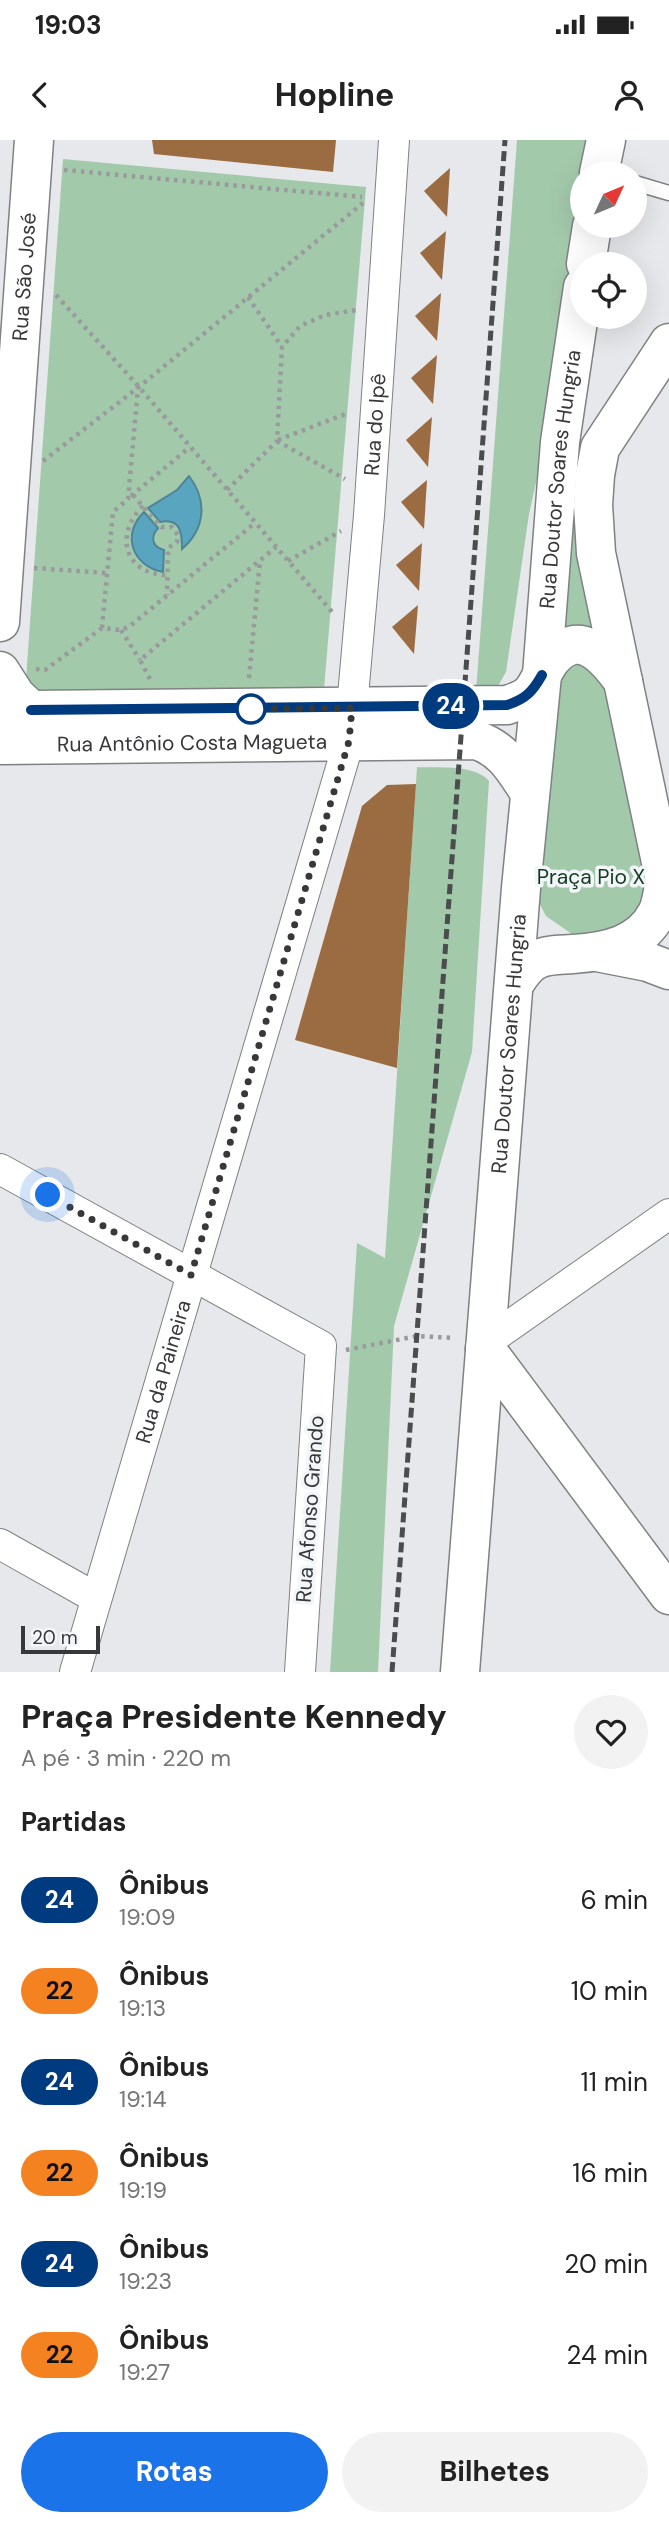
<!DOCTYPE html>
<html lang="pt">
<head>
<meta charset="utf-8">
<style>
  :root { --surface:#fff; --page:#f2f2f2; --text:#222; --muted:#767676; --accent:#1a73e8 }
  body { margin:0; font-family:"DM Sans",sans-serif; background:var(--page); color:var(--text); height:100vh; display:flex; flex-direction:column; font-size:26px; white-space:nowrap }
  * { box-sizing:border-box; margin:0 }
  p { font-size:23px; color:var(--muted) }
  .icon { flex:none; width:38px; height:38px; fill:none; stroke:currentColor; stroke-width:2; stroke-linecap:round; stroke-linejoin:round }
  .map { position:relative; height:1532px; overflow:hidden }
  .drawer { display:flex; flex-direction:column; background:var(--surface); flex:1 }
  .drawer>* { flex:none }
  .badge { padding:0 14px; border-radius:23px; font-size:24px; line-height:46px }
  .needle { width:46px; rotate:46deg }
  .controls { position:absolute; left:570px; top:21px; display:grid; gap:14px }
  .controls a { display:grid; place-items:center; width:77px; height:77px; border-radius:50%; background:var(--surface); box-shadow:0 7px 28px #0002; font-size:35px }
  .scale { position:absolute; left:21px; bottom:18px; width:79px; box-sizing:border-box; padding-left:7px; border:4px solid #373839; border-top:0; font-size:19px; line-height:24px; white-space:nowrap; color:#373839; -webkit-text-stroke:5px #f3f6f8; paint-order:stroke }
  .you { position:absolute; width:35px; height:35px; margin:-18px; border:5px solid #fff; border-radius:50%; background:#1a73e8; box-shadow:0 0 0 10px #1a73e833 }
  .map>.badge { position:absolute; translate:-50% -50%; box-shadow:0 0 0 4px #fff }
  h2 { padding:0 21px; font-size:26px; line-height:63px }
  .round { display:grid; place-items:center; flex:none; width:74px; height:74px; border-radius:37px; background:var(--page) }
  .overview { display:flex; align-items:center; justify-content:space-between; height:119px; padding:0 21px }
  h1 { font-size:33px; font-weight:700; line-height:52px }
  .action { display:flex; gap:14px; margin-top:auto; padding:14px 21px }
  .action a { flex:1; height:80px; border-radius:42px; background:var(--accent); color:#fff; font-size:28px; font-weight:700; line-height:80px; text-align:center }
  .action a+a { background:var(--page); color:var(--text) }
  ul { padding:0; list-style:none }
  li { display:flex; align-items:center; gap:21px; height:91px; padding:0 21px }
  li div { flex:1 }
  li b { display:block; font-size:26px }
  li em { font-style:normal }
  li .badge { min-width:77px; font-weight:700; text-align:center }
  .status { display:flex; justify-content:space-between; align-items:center; height:49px; padding:0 35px; background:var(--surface); direction:ltr }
  .status svg { height:19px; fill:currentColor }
  header { display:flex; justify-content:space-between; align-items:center; height:91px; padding:0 21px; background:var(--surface); font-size:32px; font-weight:700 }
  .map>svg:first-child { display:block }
  .green { fill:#a3c9ab }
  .water { fill:#59a4bf; stroke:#4f8497; stroke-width:2 }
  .building { fill:#9b6b42 }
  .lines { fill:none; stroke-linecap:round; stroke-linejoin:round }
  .lane-casing { stroke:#7f8183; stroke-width:17 }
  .street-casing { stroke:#7f8183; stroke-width:32 }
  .secondary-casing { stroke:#7f8183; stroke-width:41 }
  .path { stroke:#999a9c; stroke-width:4.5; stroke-dasharray:3.5 5; stroke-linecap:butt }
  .lane { stroke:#fff; stroke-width:14 }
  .street { stroke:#fff; stroke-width:30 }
  .secondary { stroke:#fff; stroke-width:38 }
  .rail { stroke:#4b4c4d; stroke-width:5; stroke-dasharray:10 5; stroke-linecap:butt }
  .line-casing { stroke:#fff; stroke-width:16 }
  .line { stroke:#003b80; stroke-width:10 }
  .walk { stroke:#373839; stroke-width:7; stroke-dasharray:0 12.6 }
  .stop-dot { fill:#fff; stroke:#003b80; stroke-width:3.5 }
  .labels { text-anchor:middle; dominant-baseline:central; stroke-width:7; stroke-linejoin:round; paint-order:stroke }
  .street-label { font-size:21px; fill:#373839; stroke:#f3f6f8 }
  .park-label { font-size:21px; fill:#113b1f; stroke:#f3f6f8 }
</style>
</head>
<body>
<div class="status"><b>19:03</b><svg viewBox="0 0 49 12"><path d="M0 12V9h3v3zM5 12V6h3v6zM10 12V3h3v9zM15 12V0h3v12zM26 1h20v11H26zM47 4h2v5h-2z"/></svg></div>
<header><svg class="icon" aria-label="back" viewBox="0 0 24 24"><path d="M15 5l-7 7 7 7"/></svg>Hopline<svg class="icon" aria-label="person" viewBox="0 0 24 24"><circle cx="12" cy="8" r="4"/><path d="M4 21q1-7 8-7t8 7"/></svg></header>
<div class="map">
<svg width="669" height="1532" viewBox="0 0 669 1532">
  <rect width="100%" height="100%" fill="#e6e8eb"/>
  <!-- green -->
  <g class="green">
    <polygon points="517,0 597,0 583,33 583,83 546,298 529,374 506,532 498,546 476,552"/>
    <polygon points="63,19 366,47 324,549 39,552 26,539"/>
    <polygon points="575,298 600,302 651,745 626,791 579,799 546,776 537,759"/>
    <path d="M 417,627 C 437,628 475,624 489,641 L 472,912 L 394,1186 L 378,1532 L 330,1532 L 357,1103 L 385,1118 Z"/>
  </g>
  <!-- water -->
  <g class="water">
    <path d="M 189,336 C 208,361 205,389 182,409 C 182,393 181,378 160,382 L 148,368 L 177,350 Z"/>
    <path d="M 144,372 L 158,388 C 150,397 152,407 164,410 L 163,432 C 132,426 121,394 144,372 Z"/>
  </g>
  <!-- building -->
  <g class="building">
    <polygon points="152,0 336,0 333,32 154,14"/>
    <polygon points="450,28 447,77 424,51"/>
    <polygon points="446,91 442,140 420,113"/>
    <polygon points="441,153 437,201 415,176"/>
    <polygon points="437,215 433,264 411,238"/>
    <polygon points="432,277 428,327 406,300"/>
    <polygon points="427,340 424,389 401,362"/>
    <polygon points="422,403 419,451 396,425"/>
    <polygon points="418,465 414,514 392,487"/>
    <polygon points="416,644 397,928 295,900 362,666 387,645"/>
  </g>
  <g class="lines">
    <!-- lane casing -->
    <g class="lane-casing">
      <polyline id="lane" points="635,43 669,53"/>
    </g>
    <!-- street casing -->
    <g class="street-casing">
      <g id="street">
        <polyline points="0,1029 321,1206 300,1532"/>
        <polyline points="485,1203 669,1074"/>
        <polyline points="0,1404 96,1458"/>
        <path id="s1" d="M 75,1532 L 349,601 L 369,375 L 394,0"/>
      </g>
    </g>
    <!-- secondary casing -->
    <g class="secondary-casing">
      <g id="secondary">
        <polyline points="599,33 606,0"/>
        <polyline points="586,124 592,86"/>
        <polyline points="669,203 600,308 595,335 593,365 596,413 669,760"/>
        <path id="s2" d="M 0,482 L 34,0"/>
        <polyline points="0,531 16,556 31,570"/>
        <path d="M 0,575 L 31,570 L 507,565 C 516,562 524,560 531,553 C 539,544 543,530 551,520 C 579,486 605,516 623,541"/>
        <path id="s3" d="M 0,605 L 476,600 C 504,609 514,629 530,653"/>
        <polyline points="597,812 648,822 669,830"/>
        <path d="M 514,844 C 520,835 526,825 536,820 C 547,814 561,815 573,814 C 606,812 641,805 657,773 C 661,766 662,755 664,747"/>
        <polyline points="485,1208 669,1455"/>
        <path id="s4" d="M 460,1532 L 521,748 L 542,535 L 560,302 L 583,147"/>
      </g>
    </g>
    <!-- path -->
    <g class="path">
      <polyline points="64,30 362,57"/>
      <polyline points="56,155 139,247 333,473"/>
      <polyline points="248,157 282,207"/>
      <polyline points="278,300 348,273"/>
      <polyline points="277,301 345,339"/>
      <polyline points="43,321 139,247 363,63"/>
      <polyline points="227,350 277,301 282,207 300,186 325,175 357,170"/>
      <polyline points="133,355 161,387 172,387 178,395 177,402 168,408 167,455"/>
      <polyline points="131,356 190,307"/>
      <path d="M 143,366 C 114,394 124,434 167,435"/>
      <polyline points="288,421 341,391"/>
      <polyline points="34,428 107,433"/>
      <polyline points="102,488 113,372 128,359 138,248"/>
      <polyline points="121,490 140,520"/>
      <polyline points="36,529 45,530 102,488 121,490 130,486 255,383"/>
      <polyline points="249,538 260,421"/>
      <polyline points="150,539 140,520 276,407"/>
      <polyline points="346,1210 417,1196 454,1198"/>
    </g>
    <!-- lane -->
    <use href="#lane" class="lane"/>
    <!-- street -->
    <use href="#street" class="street"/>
    <!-- secondary -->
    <use href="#secondary" class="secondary"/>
    <!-- rail -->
    <polyline class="rail" points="392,1532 505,0"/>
  </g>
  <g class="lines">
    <!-- line casing -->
    <g class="line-casing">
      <path id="line" d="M 31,570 L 507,565 C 526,559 533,551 542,535"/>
    </g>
    <!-- line -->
    <use href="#line" class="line"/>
    <!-- walk -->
    <polyline class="walk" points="48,1055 191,1135 349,601 352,568 247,569 251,569"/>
  </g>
  <!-- markers -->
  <circle class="stop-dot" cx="251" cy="569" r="14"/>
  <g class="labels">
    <!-- street labels -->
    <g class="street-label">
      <text stroke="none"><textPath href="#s2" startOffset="346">Rua São José</textPath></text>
      <text stroke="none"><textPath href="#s1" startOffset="1288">Rua do Ipê</textPath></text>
      <text stroke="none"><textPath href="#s4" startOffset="1197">Rua Doutor Soares Hungria</textPath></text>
      <text stroke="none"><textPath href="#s3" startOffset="192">Rua Antônio Costa Magueta</textPath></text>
      <text stroke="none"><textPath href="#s4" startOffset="630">Rua Doutor Soares Hungria</textPath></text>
      <text stroke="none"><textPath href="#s1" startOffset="313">Rua da Paineira</textPath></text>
      <text transform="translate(310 1369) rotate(-86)">Rua Afonso Grando</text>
    </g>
    <!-- park labels -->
    <g class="park-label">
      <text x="591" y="737">Praça Pio X</text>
    </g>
  </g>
</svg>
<div class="controls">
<a><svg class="needle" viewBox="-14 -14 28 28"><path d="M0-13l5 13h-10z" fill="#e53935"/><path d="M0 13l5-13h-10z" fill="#767676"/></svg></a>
<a><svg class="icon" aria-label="locate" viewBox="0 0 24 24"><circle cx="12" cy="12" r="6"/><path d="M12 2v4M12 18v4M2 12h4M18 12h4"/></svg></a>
</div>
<div class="scale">20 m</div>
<div class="you" style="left:48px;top:1055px"></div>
<b class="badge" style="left:451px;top:566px;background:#003b80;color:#fff">24</b>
</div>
<section class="drawer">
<div class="overview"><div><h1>Praça Presidente Kennedy</h1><p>A pé · 3 min · 220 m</p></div><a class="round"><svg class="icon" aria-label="heart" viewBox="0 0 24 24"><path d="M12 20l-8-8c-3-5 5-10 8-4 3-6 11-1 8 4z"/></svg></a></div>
<h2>Partidas</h2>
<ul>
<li><span class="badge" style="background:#003b80;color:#fff">24</span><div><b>Ônibus</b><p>19:09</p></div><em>6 min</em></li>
<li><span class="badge" style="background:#f58220;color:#111">22</span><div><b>Ônibus</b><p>19:13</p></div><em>10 min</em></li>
<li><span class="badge" style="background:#003b80;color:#fff">24</span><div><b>Ônibus</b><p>19:14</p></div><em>11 min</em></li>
<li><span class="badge" style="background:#f58220;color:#111">22</span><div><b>Ônibus</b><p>19:19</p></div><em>16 min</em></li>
<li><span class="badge" style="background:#003b80;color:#fff">24</span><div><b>Ônibus</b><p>19:23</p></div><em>20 min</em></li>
<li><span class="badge" style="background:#f58220;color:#111">22</span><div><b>Ônibus</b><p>19:27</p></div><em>24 min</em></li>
</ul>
<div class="action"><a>Rotas</a><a>Bilhetes</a></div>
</section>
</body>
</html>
